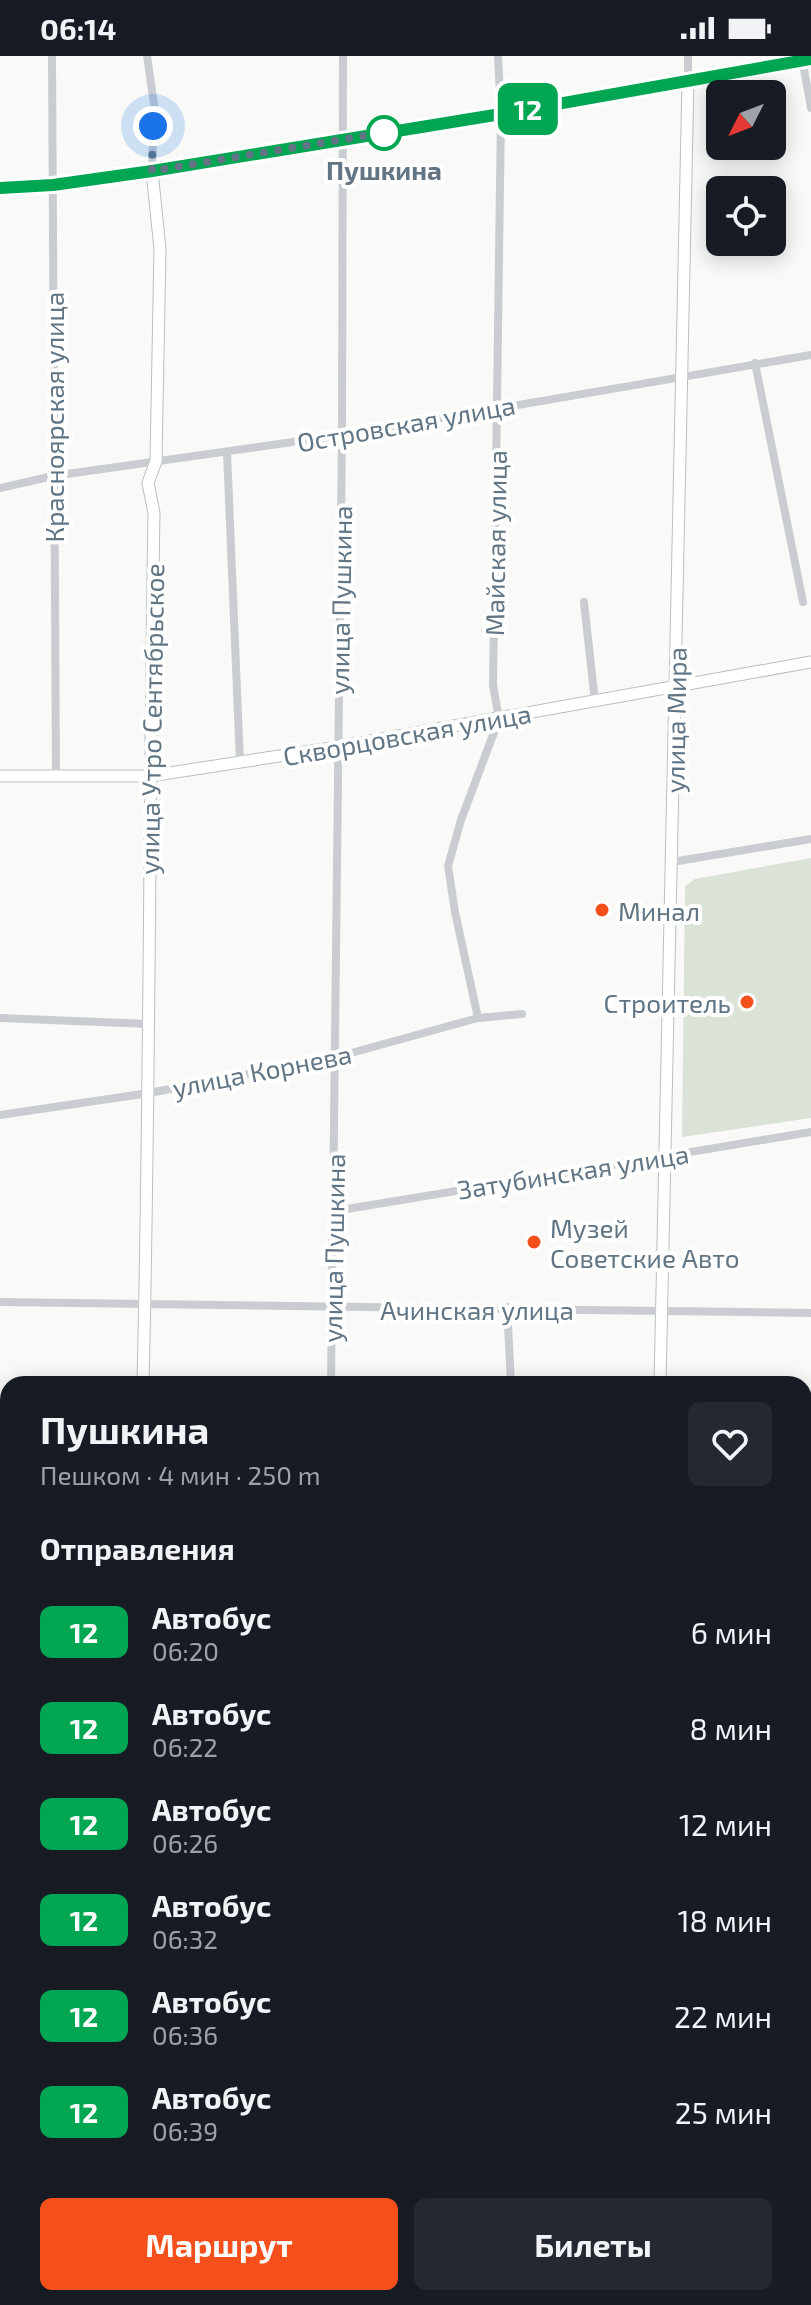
<!DOCTYPE html>
<html lang="ru">
<head>
<meta charset="utf-8">
<style>
  :root { --surface:#171b24; --page:#242831; --text:#f1f3f6; --muted:#9ea1a6; --accent:#f5501c }
  body { margin:0; font-family:"Exo 2",sans-serif; background:var(--page); color:var(--text); height:100vh; display:flex; flex-direction:column; font-size:30px; white-space:nowrap }
  * { box-sizing:border-box; margin:0 }
  p { font-size:26px; color:var(--muted) }
  .icon { flex:none; width:44px; height:44px; fill:none; stroke:currentColor; stroke-width:2; stroke-linecap:round; stroke-linejoin:round }
  .map { position:relative; flex:1; overflow:hidden }
  .details { position:absolute; left:0px; top:1320px; width:812px; height:930px; display:flex; flex-direction:column; background:var(--surface); border-radius:24px 24px 0 0; box-shadow:0 4px 20px #0003 }
  .details>* { flex:none }
  .badge { padding:0 16px; border-radius:12px; font-size:28px; line-height:52px }
  .needle { width:52px; rotate:228deg }
  .buttons { position:absolute; left:706px; top:24px; display:grid; gap:16px }
  .buttons a { display:grid; place-items:center; width:80px; height:80px; border-radius:12px; background:var(--surface); box-shadow:0 4px 20px #0003; font-size:40px }
  .you { position:absolute; width:40px; height:40px; margin:-20px; border:6px solid #fff; border-radius:50%; background:#1a73e8; box-shadow:0 0 0 12px #1a73e833 }
  .map>.badge { position:absolute; translate:-50% -50%; box-shadow:0 0 0 4px #fff }
  h2 { padding:0 40px; font-size:30px; line-height:72px }
  .round { display:grid; place-items:center; flex:none; width:84px; height:84px; border-radius:12px; background:var(--page) }
  .summary { display:flex; align-items:center; justify-content:space-between; height:136px; padding:0 40px }
  h1 { font-size:38px; font-weight:700; line-height:60px }
  .action { display:flex; gap:16px; margin-top:auto; padding:16px 40px }
  .action a { flex:1; height:92px; border-radius:12px; background:var(--accent); color:#fff; font-size:32px; font-weight:700; line-height:92px; text-align:center }
  .action a+a { background:var(--page); color:var(--text) }
  ul { padding:0; list-style:none }
  li { display:flex; align-items:center; gap:24px; height:96px; padding:0 40px }
  li div { flex:1 }
  li b { display:block; font-size:30px }
  li em { font-style:normal }
  li .badge { min-width:88px; font-weight:700; text-align:center }
  .status { display:flex; justify-content:space-between; align-items:center; height:56px; padding:0 40px; background:var(--surface); direction:ltr }
  .status svg { height:22px; fill:currentColor }
  .map>svg:first-child { display:block }
  .built { fill:#eaebea }
  .green { fill:#dbe2d7 }
  .lines { fill:none; stroke-linecap:round; stroke-linejoin:round }
  .secondary-casing { stroke:#b8bfc4; stroke-width:13 }
  .primary-casing { stroke:#bcc0c4; stroke-width:14 }
  .street { stroke:#c9cdd1; stroke-width:8 }
  .secondary { stroke:#fff; stroke-width:11 }
  .primary { stroke:#fff; stroke-width:12 }
  .line-casing { stroke:#fff; stroke-width:18 }
  .line { stroke:#00a651; stroke-width:12 }
  .walk { stroke:#617585; stroke-width:8; stroke-dasharray:0 14.4 }
  .stop-dot { fill:#fff; stroke:#00a651; stroke-width:4 }
  .poi-dot { fill:#f5501c; stroke:#fff; stroke-width:3 }
  .labels { text-anchor:middle; dominant-baseline:central; stroke-width:8; stroke-linejoin:round; paint-order:stroke }
  .stop-label { font-size:26px; font-weight:bold; fill:#617585; stroke:#fff }
  .street-label { font-size:26px; fill:#617585; stroke:#fff }
  .poi-label { font-size:26px; fill:#617585; stroke:#fff; text-anchor:start }
</style>
</head>
<body>
<div class="status"><b>06:14</b><svg viewBox="0 0 49 12"><path d="M0 12V9h3v3zM5 12V6h3v6zM10 12V3h3v9zM15 12V0h3v12zM26 1h20v11H26zM47 4h2v5h-2z"/></svg></div>
<div class="map">
<svg width="811" height="2249" viewBox="0 0 811 2249">
  <rect width="100%" height="100%" fill="#f9faf7"/>
  <!-- built -->
  <polygon class="built" points="804,1349 811,1349 811,1544 804,1545"/>
  <!-- green -->
  <polygon class="green" points="811,802 811,1062 682,1081 685,830 695,823"/>
  <g class="lines">
    <!-- secondary casing -->
    <g class="secondary-casing">
      <g id="secondary">
        <polyline points="0,132 53,129 152,115 501,58 811,3"/>
        <polyline points="0,720 150,720 337,691 811,606"/>
        <path d="M 143,1328 C 150,1038 149,747 154,457 L 148,427 L 156,405 L 160,193 L 152,115"/>
        <polyline points="660,1328 688,25"/>
        <polyline points="97,2249 98,2242"/>
        <polyline points="630,2249 630,2242"/>
      </g>
    </g>
    <!-- primary casing -->
    <g class="primary-casing">
      <g id="primary">
        <polyline points="0,2171 8,2172"/>
        <polyline points="548,2242 600,2249"/>
      </g>
    </g>
    <!-- street -->
    <g class="street">
      <polyline points="52,0 56,721"/>
      <polyline points="147,0 154,48 152,115"/>
      <polyline points="688,0 688,25"/>
      <polyline points="802,2 811,52"/>
      <polyline points="755,307 803,546"/>
      <polyline points="227,396 240,706"/>
      <polyline points="0,432 53,420 342,379 811,299"/>
      <polyline points="584,546 595,646"/>
      <polyline points="672,806 811,783"/>
      <polyline points="0,962 149,968"/>
      <polyline points="478,962 455,856 448,810 461,764 499,663 493,629 501,58 498,0"/>
      <polyline points="0,1059 149,1037 333,1002 478,962 522,958"/>
      <polyline points="335,1155 811,1076"/>
      <polyline points="0,1246 811,1257"/>
      <polyline points="507,1251 511,1328"/>
      <polyline points="331,1328 342,379 343,0"/>
      <polyline points="804,1556 811,1555"/>
      <polyline points="0,1611 8,1611"/>
      <polyline points="0,1809 8,1809"/>
      <polyline points="804,1817 811,1817"/>
      <polyline points="0,2041 8,2042"/>
      <polyline points="804,2135 811,2136"/>
      <polyline points="329,2249 330,2242"/>
    </g>
    <!-- secondary -->
    <use href="#secondary" class="secondary"/>
    <!-- primary -->
    <use href="#primary" class="primary"/>
  </g>
  <g class="lines">
    <!-- line casing -->
    <g class="line-casing">
      <polyline id="line" points="0,132 53,129 152,115 501,58 811,3"/>
    </g>
    <!-- line -->
    <use href="#line" class="line"/>
    <!-- walk -->
    <polyline class="walk" points="153,70 152,115 394,75 384,77"/>
  </g>
  <!-- markers -->
  <circle class="stop-dot" cx="384" cy="77" r="16"/>
  <g class="poi-dot">
    <circle cx="602" cy="854" r="8"/>
    <circle cx="747" cy="946" r="8"/>
    <circle cx="534" cy="1186" r="8"/>
  </g>
  <g class="labels">
    <!-- stop labels -->
    <g class="stop-label">
      <text x="384" y="113">Пушкина</text>
    </g>
    <!-- street labels -->
    <g class="street-label">
      <text transform="translate(53 361) rotate(-90)">Красноярская улица</text>
      <text transform="translate(406 367) rotate(-10)">Островская улица</text>
      <text transform="translate(495 487) rotate(-89)">Майская улица</text>
      <text transform="translate(340 544) rotate(-89)">улица Пушкина</text>
      <text transform="translate(151 663) rotate(-89)">улица Утро Сентябрьское</text>
      <text transform="translate(675 664) rotate(-89)">улица Мира</text>
      <text transform="translate(407 678) rotate(-10)">Скворцовская улица</text>
      <text transform="translate(262 1014) rotate(-11)">улица Корнева</text>
      <text transform="translate(573 1115) rotate(-9)">Затубинская улица</text>
      <text transform="translate(333 1192) rotate(-89)">улица Пушкина</text>
      <text x="477" y="1253">Ачинская улица</text>
    </g>
    <!-- poi labels -->
    <g class="poi-label">
      <text x="618" y="854">Минал</text>
      <text x="731" y="946" text-anchor="end">Строитель</text>
      <text x="550" y="1171">Музей<tspan x="550" dy="30">Советские Авто</tspan></text>
    </g>
  </g>
</svg>
<div class="buttons">
<a><svg class="needle" viewBox="-14 -14 28 28"><path d="M0-13l5 13h-10z" fill="#e53935"/><path d="M0 13l5-13h-10z" fill="#9ea1a6"/></svg></a>
<a><svg class="icon" aria-label="locate" viewBox="0 0 24 24"><circle cx="12" cy="12" r="6"/><path d="M12 2v4M12 18v4M2 12h4M18 12h4"/></svg></a>
</div>
<div class="you" style="left:153px;top:70px"></div>
<b class="badge" style="left:528px;top:53px;background:#00a651;color:#fff">12</b>
<section class="details">
<div class="summary"><div><h1>Пушкина</h1><p>Пешком · 4 мин · 250 m</p></div><a class="round"><svg class="icon" aria-label="heart" viewBox="0 0 24 24"><path d="M12 20l-8-8c-3-5 5-10 8-4 3-6 11-1 8 4z"/></svg></a></div>
<h2>Отправления</h2>
<ul>
<li><span class="badge" style="background:#00a651;color:#fff">12</span><div><b>Автобус</b><p>06:20</p></div><em>6 мин</em></li>
<li><span class="badge" style="background:#00a651;color:#fff">12</span><div><b>Автобус</b><p>06:22</p></div><em>8 мин</em></li>
<li><span class="badge" style="background:#00a651;color:#fff">12</span><div><b>Автобус</b><p>06:26</p></div><em>12 мин</em></li>
<li><span class="badge" style="background:#00a651;color:#fff">12</span><div><b>Автобус</b><p>06:32</p></div><em>18 мин</em></li>
<li><span class="badge" style="background:#00a651;color:#fff">12</span><div><b>Автобус</b><p>06:36</p></div><em>22 мин</em></li>
<li><span class="badge" style="background:#00a651;color:#fff">12</span><div><b>Автобус</b><p>06:39</p></div><em>25 мин</em></li>
</ul>
<div class="action"><a>Маршрут</a><a>Билеты</a></div>
</section>
</div>
</body>
</html>
